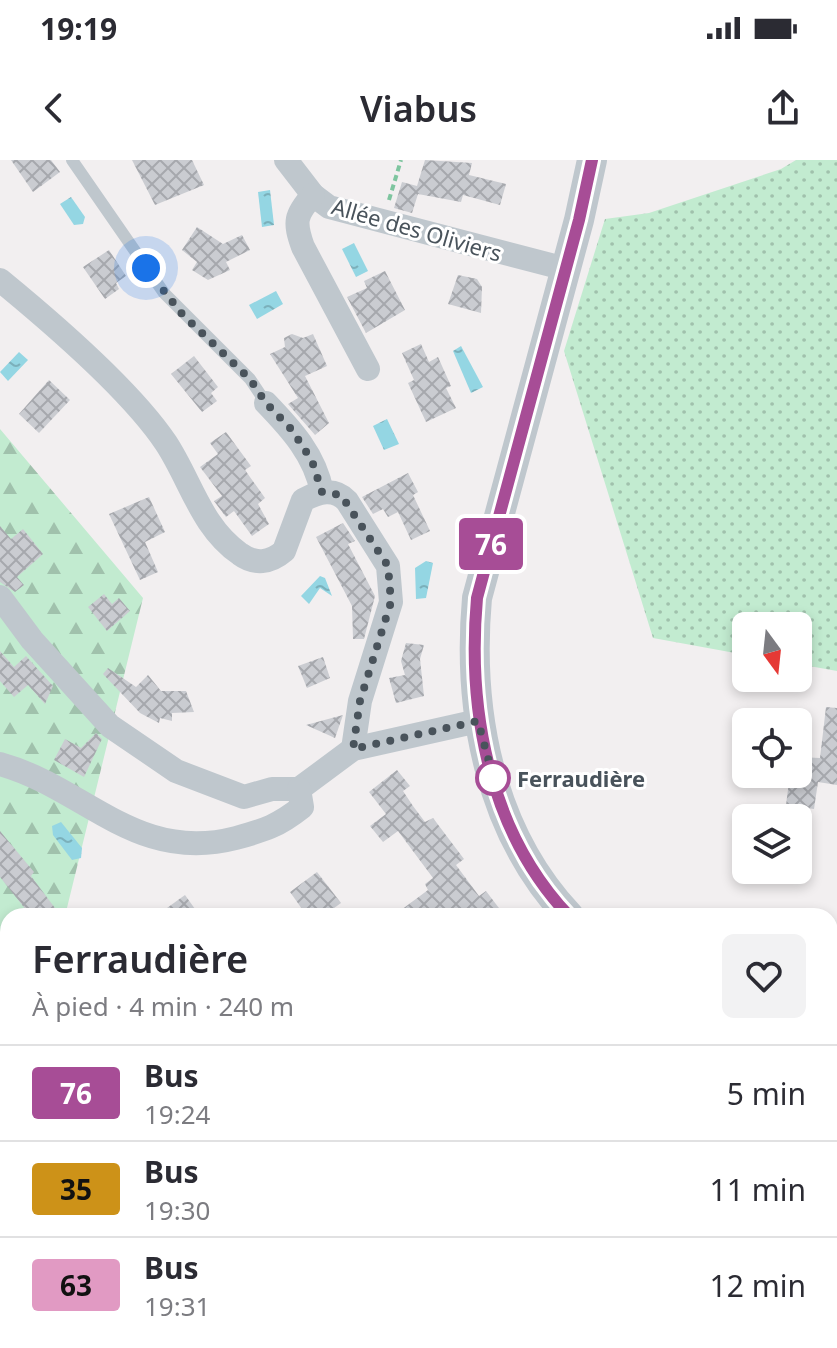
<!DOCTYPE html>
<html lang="fr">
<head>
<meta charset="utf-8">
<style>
  :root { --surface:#fff; --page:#f2f2f3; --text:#2b2b33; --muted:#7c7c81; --line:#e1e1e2 }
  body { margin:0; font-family:"Noto Sans",sans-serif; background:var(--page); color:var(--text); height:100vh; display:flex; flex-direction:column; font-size:30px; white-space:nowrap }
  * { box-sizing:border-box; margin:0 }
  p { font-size:26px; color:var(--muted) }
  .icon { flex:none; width:44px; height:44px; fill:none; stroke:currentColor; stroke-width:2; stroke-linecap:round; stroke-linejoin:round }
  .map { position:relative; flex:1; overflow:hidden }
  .details { position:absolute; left:0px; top:748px; width:838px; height:440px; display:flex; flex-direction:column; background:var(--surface); border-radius:24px 24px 0 0; box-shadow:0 4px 12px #0003 }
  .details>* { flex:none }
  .badge { padding:0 16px; border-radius:6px; font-size:28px; line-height:52px }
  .needle { width:52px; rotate:165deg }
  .tools { position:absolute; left:732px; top:452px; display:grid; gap:16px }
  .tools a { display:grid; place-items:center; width:80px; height:80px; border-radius:12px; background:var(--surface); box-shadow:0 4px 12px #0003; font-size:40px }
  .you { position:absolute; width:40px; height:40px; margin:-20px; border:6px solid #fff; border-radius:50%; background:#1a73e8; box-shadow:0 0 0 12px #1a73e833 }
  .map>.badge { position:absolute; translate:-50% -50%; box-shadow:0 0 0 4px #fff }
  .round { display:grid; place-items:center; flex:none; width:84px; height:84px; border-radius:12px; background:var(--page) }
  .headline { display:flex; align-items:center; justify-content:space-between; height:136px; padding:0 32px }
  h1 { font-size:38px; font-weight:600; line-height:60px }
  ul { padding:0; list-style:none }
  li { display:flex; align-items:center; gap:24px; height:96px; padding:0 32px; border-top:2px solid var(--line) }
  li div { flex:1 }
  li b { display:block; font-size:30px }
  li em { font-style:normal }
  li .badge { min-width:88px; font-weight:700; text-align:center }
  .status { display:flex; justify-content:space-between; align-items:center; height:56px; padding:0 40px; background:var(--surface); direction:ltr }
  .status svg { height:22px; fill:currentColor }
  header { display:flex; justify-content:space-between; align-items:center; height:104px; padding:0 32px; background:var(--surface); font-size:36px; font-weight:600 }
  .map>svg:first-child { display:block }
  .grass { fill:url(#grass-dots) }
  .forest { fill:url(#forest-firs) }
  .water { fill:url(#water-ripples) }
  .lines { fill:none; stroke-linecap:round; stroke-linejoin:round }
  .canal { stroke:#94d6e3; stroke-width:22 }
  .building { fill:url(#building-cross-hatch) }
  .path { stroke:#7ec59f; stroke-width:4; stroke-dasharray:6 4; stroke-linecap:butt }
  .service { stroke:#bfc7cd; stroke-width:12 }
  .minor { stroke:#bfc7cd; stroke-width:24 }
  .tertiary { stroke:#bfc7cd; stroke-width:30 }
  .line-casing { stroke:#fff; stroke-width:18 }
  .line { stroke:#a74d96; stroke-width:12 }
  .walk { stroke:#49535b; stroke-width:8; stroke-dasharray:0 14.4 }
  .stop-dot { fill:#fff; stroke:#a74d96; stroke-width:4 }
  .labels { text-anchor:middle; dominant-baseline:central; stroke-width:6; stroke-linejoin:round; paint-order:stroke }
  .street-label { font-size:22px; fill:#49535b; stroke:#fff }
  .stop-label { font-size:22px; font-weight:bold; fill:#49535b; stroke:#fff; text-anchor:start }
</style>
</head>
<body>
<div class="status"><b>19:19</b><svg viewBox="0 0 49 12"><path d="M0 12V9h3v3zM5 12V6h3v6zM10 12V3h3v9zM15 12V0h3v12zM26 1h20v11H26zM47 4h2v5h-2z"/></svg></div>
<header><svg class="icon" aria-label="back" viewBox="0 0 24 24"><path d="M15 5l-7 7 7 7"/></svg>Viabus<svg class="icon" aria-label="share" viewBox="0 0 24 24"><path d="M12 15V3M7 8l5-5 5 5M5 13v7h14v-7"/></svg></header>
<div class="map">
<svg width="837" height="1188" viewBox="0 0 837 1188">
  <defs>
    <pattern id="grass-dots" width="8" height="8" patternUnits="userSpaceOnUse" patternTransform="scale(2)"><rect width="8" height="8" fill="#c2ebd0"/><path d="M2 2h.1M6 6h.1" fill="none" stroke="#a0c1ac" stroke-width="1.8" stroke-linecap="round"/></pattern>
    <pattern id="forest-firs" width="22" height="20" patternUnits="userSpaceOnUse" patternTransform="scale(2)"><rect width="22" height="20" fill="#c2ebd0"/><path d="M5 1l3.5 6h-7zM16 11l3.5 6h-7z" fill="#a0c1ac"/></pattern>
    <pattern id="water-ripples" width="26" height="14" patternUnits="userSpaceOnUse" patternTransform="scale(2)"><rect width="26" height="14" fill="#94d6e3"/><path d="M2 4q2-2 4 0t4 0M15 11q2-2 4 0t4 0" fill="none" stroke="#7bb0bb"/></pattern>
    <pattern id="building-cross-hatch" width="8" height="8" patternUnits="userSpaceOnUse" patternTransform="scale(2)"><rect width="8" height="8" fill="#caccd1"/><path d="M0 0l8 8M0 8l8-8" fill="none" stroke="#a6a8ad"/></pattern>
  </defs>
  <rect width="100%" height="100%" fill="#f2eff0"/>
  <!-- grass -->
  <polygon class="grass" points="796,0 837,0 837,511 798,504 798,466 746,466 746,495 653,478 564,191 605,59 649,53 781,9"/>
  <!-- forest -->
  <polygon class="forest" points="0,269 143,438 65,756 8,756 8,807 0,811"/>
  <!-- water -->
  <g class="water">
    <polygon points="270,30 274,65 262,67 258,32"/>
    <polygon points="71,37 85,57 83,64 74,65 60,44"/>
    <polygon points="354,83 368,111 356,117 342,89"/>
    <polygon points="276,131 283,144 257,159 249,145"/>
    <polygon points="461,186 483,227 471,233 453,191"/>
    <polygon points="19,192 28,200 8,221 0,212"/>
    <polygon points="387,259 399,284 384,290 373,266"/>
    <polygon points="426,401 433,403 426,438 416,439 415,408"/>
    <polygon points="320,416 325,418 332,436 320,428 309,444 301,436"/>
    <polygon points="61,662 82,688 81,698 72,700 53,675 52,666"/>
  </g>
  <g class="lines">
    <!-- canal -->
    <g class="canal">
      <polyline points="502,1180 515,1188"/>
      <polyline points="140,1188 140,1180"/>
    </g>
  </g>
  <!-- building -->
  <g class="building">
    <polygon points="11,0 51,0 60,12 33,32"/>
    <polygon points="132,0 192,0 204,25 155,45"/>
    <polygon points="425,0 472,3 469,15 506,24 500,45 463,35 461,42 418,34 412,53 394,48 402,22 417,26"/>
    <polygon points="197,67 223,84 242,75 250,90 226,102 230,110 208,120 192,110 197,102 182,90"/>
    <polygon points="109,90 126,116 116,123 119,129 105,139 83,107"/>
    <polygon points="385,111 405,150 366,173 347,137 367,128 364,121"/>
    <polygon points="458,115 477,119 482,127 481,153 448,144"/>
    <polygon points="292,174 303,178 313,174 327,206 305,216 329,263 315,275 288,244 298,238 270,194 285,187 284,178"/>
    <polygon points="421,184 429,202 438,197 451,226 446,228 456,248 426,262 408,223 414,220 402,193"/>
    <polygon points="194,196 218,227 211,233 217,241 202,252 171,214"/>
    <polygon points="49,220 70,240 39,273 19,254"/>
    <polygon points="226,272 251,306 245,310 265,338 258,344 269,364 252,376 234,351 226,357 214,341 222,336 200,307 218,294 210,283"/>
    <polygon points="408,313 418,332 413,335 430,371 411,380 398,352 388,357 383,349 373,354 362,337"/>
    <polygon points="149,337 165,372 145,382 158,412 140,420 109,354"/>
    <polygon points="343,363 355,381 348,384 375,436 364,479 353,479 352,446 316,377"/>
    <polygon points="0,366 11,379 23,369 43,394 17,417 24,425 15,432 0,422"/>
    <polygon points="104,434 112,444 119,438 130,451 107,471 88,447"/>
    <polygon points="406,483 424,485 420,499 424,536 396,543 389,518 405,515 401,501"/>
    <polygon points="0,491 14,507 26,496 53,526 45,544 28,525 14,537 0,521"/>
    <polygon points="323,497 330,518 307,528 298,506"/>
    <polygon points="108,508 136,527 148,515 161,531 186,531 194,552 172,553 172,561 160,558 159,563 140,553 103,514"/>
    <polygon points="826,547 837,548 837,625 818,622 814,649 786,645 790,614 798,614 798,597 820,598"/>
    <polygon points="343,555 335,578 306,565"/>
    <polygon points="96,573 102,579 84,617 54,600 65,579 81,588"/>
    <polygon points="397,610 410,626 403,631 413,646 425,662 433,658 464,699 456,705 479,736 486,731 505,756 393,756 428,730 425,724 433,718 398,671 383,682 370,666 386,654 369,632"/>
    <polygon points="0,671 34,712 31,716 61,756 36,756 29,748 26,750 0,717"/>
    <polygon points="317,712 341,743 323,756 307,756 290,732"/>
    <polygon points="185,735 200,756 156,756 178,740"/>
  </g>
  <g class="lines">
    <!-- path -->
    <g class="path">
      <polyline points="389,40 401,0"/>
      <polyline points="534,1180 548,1188"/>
      <polyline points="131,1188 132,1180"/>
      <polyline points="530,1188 535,1180"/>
    </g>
    <!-- service -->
    <g class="service">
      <polyline points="72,0 164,133 250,219 266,243"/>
      <polyline points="830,809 837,813"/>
    </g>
    <!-- minor -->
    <g class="minor">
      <polyline points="286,0 313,35 329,47 566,109"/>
      <path d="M 313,35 C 295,55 294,62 303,87 L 368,209"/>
      <path d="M 0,120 C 50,161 131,231 166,283 C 191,321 201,367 240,394 C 255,405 270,403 284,391 L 303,340 C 318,332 334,327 347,341 L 388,406 L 391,442 L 360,541 L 353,589"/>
      <path d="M 266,243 C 291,269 315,295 322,332"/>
      <polyline points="0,437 32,480 110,566 176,611 244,637 272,629 299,629 353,589 478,561"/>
      <path d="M 0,604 C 86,628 136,704 236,678 C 265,670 278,666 302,647 L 299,629"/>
      <polyline points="0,836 8,831"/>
      <polyline points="0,1089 8,1090"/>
      <polyline points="313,1180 317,1188"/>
      <polyline points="814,1180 815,1188"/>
    </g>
    <!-- tertiary -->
    <g class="tertiary">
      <path d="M 569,756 C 489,671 467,550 477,438 L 579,60 L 592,0"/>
      <polyline points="830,891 837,894"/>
    </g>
  </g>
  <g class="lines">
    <!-- line casing -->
    <g class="line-casing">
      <path id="line" d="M 569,756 C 489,672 467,550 477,438 L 579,60 L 592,0"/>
    </g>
    <!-- line -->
    <use href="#line" class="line"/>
    <!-- walk -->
    <polyline class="walk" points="146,108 182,154 250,219 266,243 292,270 312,301 322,332 341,335 388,406 391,442 360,541 353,589 478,561 496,628 493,618"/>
  </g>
  <!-- markers -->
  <circle class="stop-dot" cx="493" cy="618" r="16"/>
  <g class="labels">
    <!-- street labels -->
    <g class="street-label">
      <text transform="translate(417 69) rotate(16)">Allée des Oliviers</text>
    </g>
    <!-- stop labels -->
    <g class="stop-label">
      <text x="517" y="618">Ferraudière</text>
    </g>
  </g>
</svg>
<div class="tools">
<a><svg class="needle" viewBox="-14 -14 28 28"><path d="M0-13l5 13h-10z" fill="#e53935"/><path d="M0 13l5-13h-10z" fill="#7c7c81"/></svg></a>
<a><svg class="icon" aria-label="locate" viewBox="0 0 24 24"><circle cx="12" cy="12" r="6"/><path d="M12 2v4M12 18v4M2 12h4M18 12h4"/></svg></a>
<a><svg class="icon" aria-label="layers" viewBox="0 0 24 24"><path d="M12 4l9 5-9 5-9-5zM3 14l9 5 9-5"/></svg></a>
</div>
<div class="you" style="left:146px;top:108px"></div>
<b class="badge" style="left:491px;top:384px;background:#a74d96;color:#fff">76</b>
<section class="details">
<div class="headline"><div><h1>Ferraudière</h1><p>À pied · 4 min · 240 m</p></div><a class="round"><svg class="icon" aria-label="heart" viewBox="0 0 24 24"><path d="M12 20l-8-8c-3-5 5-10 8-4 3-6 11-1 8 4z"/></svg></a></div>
<ul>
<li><span class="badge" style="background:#a74d96;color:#fff">76</span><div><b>Bus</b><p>19:24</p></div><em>5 min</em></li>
<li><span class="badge" style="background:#cd9218;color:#111">35</span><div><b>Bus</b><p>19:30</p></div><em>11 min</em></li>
<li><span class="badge" style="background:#e19ac3;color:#111">63</span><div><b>Bus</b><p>19:31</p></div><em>12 min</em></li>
</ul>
</section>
</div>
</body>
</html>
